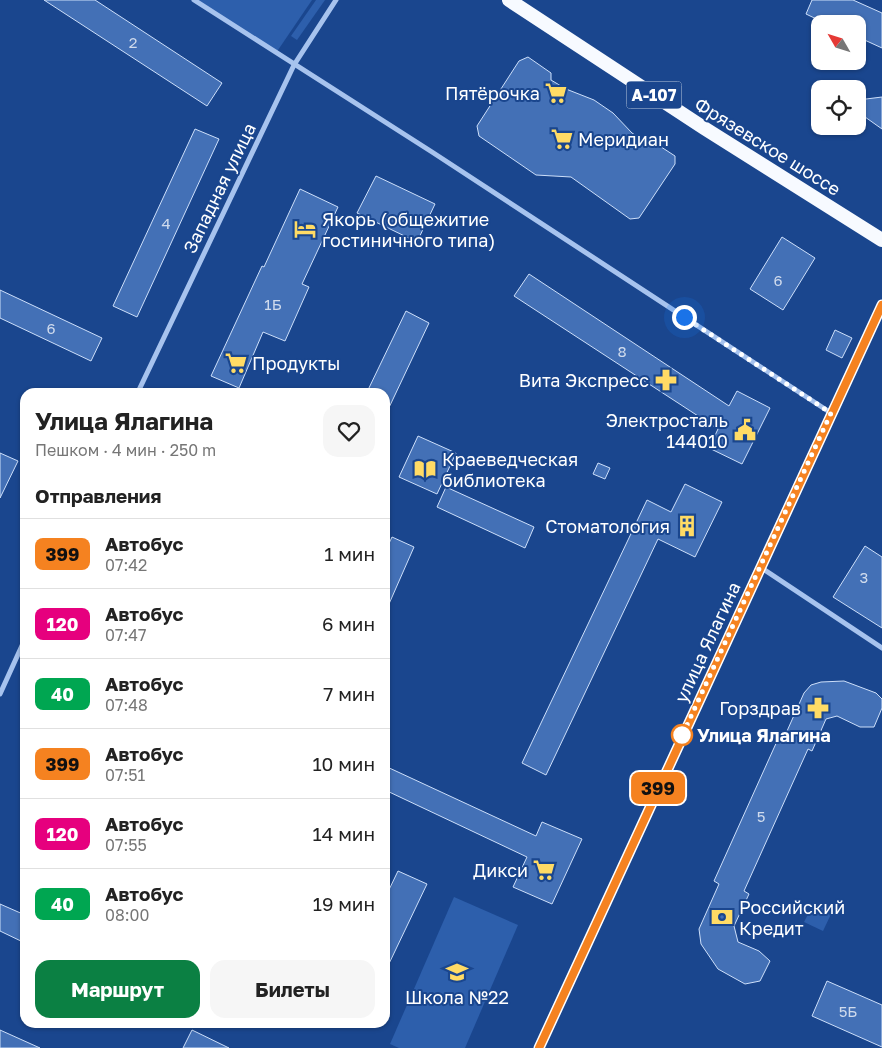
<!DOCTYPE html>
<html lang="ru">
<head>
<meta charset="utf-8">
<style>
  :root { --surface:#fff; --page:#f6f6f6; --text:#222; --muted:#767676; --line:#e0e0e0; --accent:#0b8043 }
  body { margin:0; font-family:"Golos Text",sans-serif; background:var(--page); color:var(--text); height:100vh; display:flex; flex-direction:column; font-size:19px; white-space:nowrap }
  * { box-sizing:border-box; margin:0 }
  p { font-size:16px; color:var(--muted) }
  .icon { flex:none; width:28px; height:28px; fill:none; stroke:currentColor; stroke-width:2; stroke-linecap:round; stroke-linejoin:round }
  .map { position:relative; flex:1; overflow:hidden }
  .details { position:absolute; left:20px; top:388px; width:370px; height:640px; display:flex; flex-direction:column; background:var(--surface); border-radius:15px; box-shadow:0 1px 4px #0004 }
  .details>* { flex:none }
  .badge { padding:0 10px; border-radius:8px; font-size:18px; line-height:32px }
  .needle { width:32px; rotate:309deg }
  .buttons { position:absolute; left:811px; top:15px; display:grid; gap:10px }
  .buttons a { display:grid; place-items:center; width:55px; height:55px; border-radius:10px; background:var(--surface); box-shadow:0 1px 4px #0004; font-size:25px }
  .you { position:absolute; width:25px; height:25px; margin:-12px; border:4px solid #fff; border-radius:50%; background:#1a73e8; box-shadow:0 0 0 8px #1a73e833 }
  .map>.badge { position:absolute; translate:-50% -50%; box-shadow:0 0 0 2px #fff }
  h2 { padding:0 15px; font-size:19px; line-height:45px }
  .round { display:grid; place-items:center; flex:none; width:52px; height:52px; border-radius:15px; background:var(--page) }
  .headline { display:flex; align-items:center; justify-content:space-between; height:85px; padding:0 15px }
  h1 { font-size:24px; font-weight:700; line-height:38px }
  .button { display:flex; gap:10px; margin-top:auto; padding:10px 15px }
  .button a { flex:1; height:58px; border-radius:15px; background:var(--accent); color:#fff; font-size:20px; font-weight:700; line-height:58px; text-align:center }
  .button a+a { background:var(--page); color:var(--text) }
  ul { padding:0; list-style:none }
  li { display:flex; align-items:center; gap:15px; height:70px; padding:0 15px; border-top:1px solid var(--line) }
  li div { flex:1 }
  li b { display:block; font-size:19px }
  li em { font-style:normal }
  li .badge { min-width:55px; font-weight:700; text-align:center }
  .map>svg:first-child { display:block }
  .green { fill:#2d5fac }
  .building { fill:#4370b6; stroke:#cddffa }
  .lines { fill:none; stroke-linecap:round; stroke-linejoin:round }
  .minor { stroke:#a7c3ee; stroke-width:5 }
  .tertiary { stroke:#a7c3ee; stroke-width:9 }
  .trunk { stroke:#f7faff; stroke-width:14 }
  .line-casing { stroke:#fff; stroke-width:11 }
  .line { stroke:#f58220; stroke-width:8 }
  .walk { stroke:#fff; stroke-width:5; stroke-dasharray:0 9 }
  .stop-dot { fill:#fff; stroke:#f58220; stroke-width:2.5 }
  .labels { text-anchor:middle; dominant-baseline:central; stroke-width:4; stroke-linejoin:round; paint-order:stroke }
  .number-label { font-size:15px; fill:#d0dbed }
  .shield { fill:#1a468e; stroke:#bac8dd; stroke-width:1 }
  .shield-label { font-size:16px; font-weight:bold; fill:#fff }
  .poi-label { font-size:18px; fill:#fff; stroke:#1a468e; text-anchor:end }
  .street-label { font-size:18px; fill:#fff; stroke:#1a468e }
  .stop-label { font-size:18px; font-weight:bold; fill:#fff; stroke:#1a468e; text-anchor:start }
</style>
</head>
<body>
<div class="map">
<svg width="882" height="1048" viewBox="0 0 882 1048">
  <rect width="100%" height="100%" fill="#1a468e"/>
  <!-- green -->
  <g class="green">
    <polygon points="196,0 312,0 276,53"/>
    <polygon points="316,0 325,0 297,40 291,36"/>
    <polygon points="454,897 518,925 465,1048 399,1048 390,1044"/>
    <polygon points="814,903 832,912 823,931 804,922"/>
  </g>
  <!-- building -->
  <g class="building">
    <polygon points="44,0 95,0 222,83 207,106"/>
    <polygon points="812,0 853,0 882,13 882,48 858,37 858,24 827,24 806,14"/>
    <polygon points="528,57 551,73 551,80 566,89 594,100 613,113 632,133 647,143 652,141 675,156 675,164 639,218 630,219 571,177 536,175 479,136 477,126 519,61"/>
    <polygon points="882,97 882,129 858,112 858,100"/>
    <polygon points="195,129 219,139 137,317 113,306"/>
    <polygon points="376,176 435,204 417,242 357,213"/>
    <polygon points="300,189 338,207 302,284 309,287 285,341 263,332 239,388 211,376 262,266 264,267"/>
    <polygon points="782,237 815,258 783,310 750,289"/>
    <polygon points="529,274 729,406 737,391 770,408 742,464 709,448 718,429 514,296"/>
    <polygon points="0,290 102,338 91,361 0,318"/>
    <polygon points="406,311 429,323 385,416 385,392 367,392"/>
    <polygon points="835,330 852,338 842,358 826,350"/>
    <polygon points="418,436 456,453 437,494 399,477"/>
    <polygon points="0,453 18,461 0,498"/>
    <polygon points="598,463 610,468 605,479 593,474"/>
    <polygon points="685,484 722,502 695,557 658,539 546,775 522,763 647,500 671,512"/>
    <polygon points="446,487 534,527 525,548 437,507"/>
    <polygon points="392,537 414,547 385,613 385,552"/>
    <polygon points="865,546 882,557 882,628 833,597"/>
    <polygon points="844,681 876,693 882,699 882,708 874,727 860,727 837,716 826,719 812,751 808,749 744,891 749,894 734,926 738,942 759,951 770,961 760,981 745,984 718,969 701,944 699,929 719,884 714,881 778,739 783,740 804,693 811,685 821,682"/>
    <polygon points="385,766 536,836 542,822 582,839 552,904 513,887 527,857 385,790"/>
    <polygon points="398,871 427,884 385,972 385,898"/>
    <polygon points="0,904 25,915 25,943 0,931"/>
    <polygon points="827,981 882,1005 882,1047 812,1016"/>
    <polygon points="0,1030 40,1048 0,1048"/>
    <polygon points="192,1030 229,1048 183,1048"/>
  </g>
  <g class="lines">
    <!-- minor -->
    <g class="minor">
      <polyline points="194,0 432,152 831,413"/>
      <polyline points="138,392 294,65 336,0"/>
      <polyline points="760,567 882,648"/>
      <polyline points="0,694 25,639"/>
    </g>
    <!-- tertiary -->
    <polyline class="tertiary" points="539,1048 882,305"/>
    <!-- trunk -->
    <polyline class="trunk" points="509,0 704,128 882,240"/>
  </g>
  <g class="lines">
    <!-- line casing -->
    <g class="line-casing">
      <polyline id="line" points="539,1048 882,305"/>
    </g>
    <!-- line -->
    <use href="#line" class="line"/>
    <!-- walk -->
    <polyline class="walk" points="682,735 681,738 831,413 684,317"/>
  </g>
  <!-- icons -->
  <defs>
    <g id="supermarket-bare" transform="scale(1.725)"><path d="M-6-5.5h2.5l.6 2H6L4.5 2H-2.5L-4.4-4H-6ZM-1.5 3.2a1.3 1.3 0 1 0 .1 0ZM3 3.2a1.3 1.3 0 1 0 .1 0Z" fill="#ffdb65" stroke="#1a468e" stroke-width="2.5" paint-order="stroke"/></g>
    <g id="hotel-bare" transform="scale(1.725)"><path d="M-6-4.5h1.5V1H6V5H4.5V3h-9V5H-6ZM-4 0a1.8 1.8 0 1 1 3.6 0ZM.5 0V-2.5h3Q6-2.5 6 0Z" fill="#ffdb65" stroke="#1a468e" stroke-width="2.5" paint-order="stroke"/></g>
    <g id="pharmacy-bare" transform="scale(1.725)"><path d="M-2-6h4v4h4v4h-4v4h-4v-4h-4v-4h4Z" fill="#ffdb65" stroke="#1a468e" stroke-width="2.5" paint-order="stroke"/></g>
    <g id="civic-bare" transform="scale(1.725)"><path d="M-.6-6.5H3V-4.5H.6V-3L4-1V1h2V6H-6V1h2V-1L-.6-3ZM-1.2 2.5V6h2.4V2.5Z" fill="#ffdb65" stroke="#1a468e" stroke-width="2.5" paint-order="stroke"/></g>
    <g id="library-bare" transform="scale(1.725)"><path d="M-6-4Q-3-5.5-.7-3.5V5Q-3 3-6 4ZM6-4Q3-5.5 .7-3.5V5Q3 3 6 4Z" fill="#ffdb65" stroke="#1a468e" stroke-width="2.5" paint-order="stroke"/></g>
    <g id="building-bare" transform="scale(1.725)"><path d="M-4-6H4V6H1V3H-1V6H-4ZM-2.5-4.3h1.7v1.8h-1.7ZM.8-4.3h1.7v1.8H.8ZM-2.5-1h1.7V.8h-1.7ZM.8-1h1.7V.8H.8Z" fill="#ffdb65" stroke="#1a468e" stroke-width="2.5" paint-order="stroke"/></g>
    <g id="bank-bare" transform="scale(1.725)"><path d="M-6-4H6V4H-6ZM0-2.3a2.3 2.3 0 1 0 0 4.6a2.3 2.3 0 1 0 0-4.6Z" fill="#ffdb65" stroke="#1a468e" stroke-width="2.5" paint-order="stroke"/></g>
    <g id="school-bare" transform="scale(1.725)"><path d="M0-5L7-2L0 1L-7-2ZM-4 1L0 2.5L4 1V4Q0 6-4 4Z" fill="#ffdb65" stroke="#1a468e" stroke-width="2.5" paint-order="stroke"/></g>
  </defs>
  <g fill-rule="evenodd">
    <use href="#supermarket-bare" x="556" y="93"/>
    <use href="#supermarket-bare" x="562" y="139"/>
    <use href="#hotel-bare" x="305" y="229"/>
    <use href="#supermarket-bare" x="236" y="363"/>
    <use href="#pharmacy-bare" x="666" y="380"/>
    <use href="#civic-bare" x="745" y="430"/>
    <use href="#library-bare" x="425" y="469"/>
    <use href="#building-bare" x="687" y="526"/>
    <use href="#pharmacy-bare" x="818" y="708"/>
    <use href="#supermarket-bare" x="544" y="870"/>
    <use href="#bank-bare" x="722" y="917"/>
    <use href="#school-bare" x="457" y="972"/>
  </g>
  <!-- markers -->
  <circle class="stop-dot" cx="682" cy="735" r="10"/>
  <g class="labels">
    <!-- number labels -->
    <g class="number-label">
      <text x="133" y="42">2</text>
      <text x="166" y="223">4</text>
      <text x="778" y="280">6</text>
      <text x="273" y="304">1Б</text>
      <text x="51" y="328">6</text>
      <text x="622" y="351">8</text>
      <text x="864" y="577">3</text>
      <text x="761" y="816">5</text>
      <text x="848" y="1011">5Б</text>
    </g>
    <!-- shield labels -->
    <rect class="shield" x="626.5" y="81.5" width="55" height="27" rx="4"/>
    <g class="shield-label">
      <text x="654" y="95">А-107</text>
    </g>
    <!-- poi labels -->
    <g class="poi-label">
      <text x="540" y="93">Пятёрочка</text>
      <text x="578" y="139" text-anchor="start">Меридиан</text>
      <text x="322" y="219" text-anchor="start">Якорь (общежитие<tspan x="322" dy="21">гостиничного типа)</tspan></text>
      <text x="252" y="363" text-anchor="start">Продукты</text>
      <text x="649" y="380">Вита Экспресс</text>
      <text x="728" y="420">Электросталь<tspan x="728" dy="21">144010</tspan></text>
      <text x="442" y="459" text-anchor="start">Краеведческая<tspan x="442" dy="21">библиотека</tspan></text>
      <text x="670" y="526">Стоматология</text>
      <text x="801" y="708">Горздрав</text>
      <text x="528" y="870">Дикси</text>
      <text x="739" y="907" text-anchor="start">Российский<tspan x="739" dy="21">Кредит</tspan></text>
      <text x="457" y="997" text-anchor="middle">Школа №22</text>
    </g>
    <!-- street labels -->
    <g class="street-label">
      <text transform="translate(768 146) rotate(32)">Фрязевское шоссе</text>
      <text transform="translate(219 188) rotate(-64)">Западная улица</text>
      <text transform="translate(707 642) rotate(-65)">улица Ялагина</text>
    </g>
    <!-- stop labels -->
    <g class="stop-label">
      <text x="697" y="735">Улица Ялагина</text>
    </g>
  </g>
</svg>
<div class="buttons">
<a><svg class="needle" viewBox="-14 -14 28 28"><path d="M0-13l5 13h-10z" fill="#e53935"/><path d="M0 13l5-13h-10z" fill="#767676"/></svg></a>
<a><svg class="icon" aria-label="locate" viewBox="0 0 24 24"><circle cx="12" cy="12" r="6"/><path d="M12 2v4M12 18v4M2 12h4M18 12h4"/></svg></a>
</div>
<div class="you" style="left:684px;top:317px"></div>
<b class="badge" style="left:658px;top:788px;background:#f58220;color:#111">399</b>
<section class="details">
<div class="headline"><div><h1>Улица Ялагина</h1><p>Пешком · 4 мин · 250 m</p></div><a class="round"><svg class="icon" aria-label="heart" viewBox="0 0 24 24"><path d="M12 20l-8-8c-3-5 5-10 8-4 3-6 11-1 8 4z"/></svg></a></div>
<h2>Отправления</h2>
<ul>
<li><span class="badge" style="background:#f58220;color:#111">399</span><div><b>Автобус</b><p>07:42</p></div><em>1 мин</em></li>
<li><span class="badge" style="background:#e6007e;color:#fff">120</span><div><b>Автобус</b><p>07:47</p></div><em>6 мин</em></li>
<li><span class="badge" style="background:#00a651;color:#fff">40</span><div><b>Автобус</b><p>07:48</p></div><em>7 мин</em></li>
<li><span class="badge" style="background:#f58220;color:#111">399</span><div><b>Автобус</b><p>07:51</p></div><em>10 мин</em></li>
<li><span class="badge" style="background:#e6007e;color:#fff">120</span><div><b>Автобус</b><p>07:55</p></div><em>14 мин</em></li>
<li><span class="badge" style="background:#00a651;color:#fff">40</span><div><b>Автобус</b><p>08:00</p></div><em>19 мин</em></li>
</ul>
<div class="button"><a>Маршрут</a><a>Билеты</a></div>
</section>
</div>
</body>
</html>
